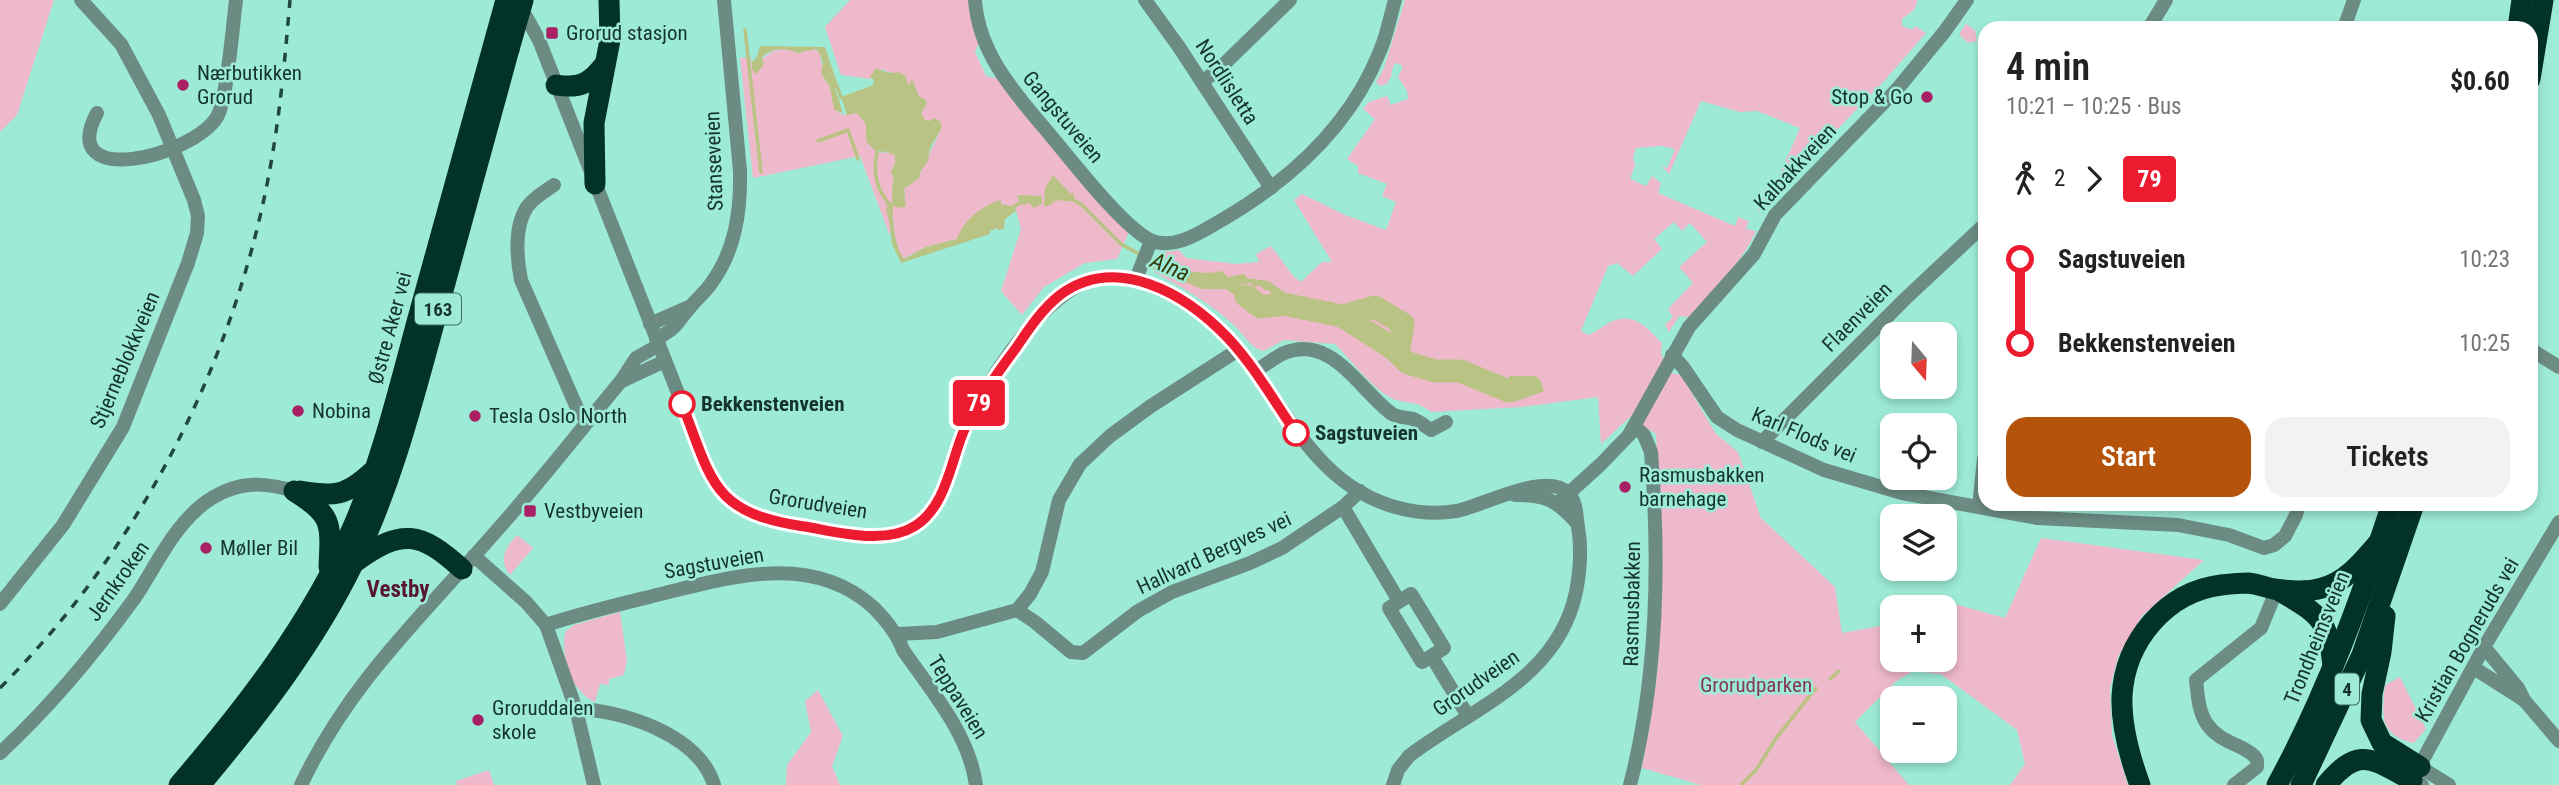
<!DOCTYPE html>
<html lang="en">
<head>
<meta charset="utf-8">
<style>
  :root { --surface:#fff; --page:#f2f2f2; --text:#222; --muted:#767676; --accent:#b45309 }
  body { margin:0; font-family:"Roboto Condensed",sans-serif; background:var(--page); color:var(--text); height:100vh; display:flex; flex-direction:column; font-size:26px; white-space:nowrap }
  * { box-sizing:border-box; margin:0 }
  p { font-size:23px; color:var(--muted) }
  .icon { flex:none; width:38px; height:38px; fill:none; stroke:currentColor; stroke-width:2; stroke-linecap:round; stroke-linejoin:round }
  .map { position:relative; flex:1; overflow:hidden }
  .drawer { position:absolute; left:1978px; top:21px; width:560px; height:490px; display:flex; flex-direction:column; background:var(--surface); border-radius:21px; box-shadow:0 4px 10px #0003 }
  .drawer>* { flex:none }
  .badge { padding:0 14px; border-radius:5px; font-size:24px; line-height:46px }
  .needle { width:46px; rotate:161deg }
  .buttons { position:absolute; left:1880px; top:322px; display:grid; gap:14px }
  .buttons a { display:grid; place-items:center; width:77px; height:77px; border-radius:14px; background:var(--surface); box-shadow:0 4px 10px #0003; font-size:35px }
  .map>.badge { position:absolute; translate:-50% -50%; box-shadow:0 0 0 4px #fff }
  .legs { display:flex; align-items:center; gap:10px; height:77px; padding:0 28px; font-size:23px }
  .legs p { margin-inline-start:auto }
  .overview { display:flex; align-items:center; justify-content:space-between; height:119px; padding:0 28px }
  h1 { font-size:38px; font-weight:600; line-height:52px }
  .button { display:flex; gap:14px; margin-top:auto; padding:14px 28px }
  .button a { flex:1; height:80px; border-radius:21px; background:var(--accent); color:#fff; font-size:28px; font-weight:600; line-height:80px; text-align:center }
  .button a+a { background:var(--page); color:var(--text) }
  ul { padding:0 28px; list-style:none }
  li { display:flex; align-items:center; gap:24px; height:84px; font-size:26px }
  li i { display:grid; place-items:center; width:10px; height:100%; margin:0 9px; background:currentColor }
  li i::after { content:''; width:18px; height:18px; margin:-9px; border:5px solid; border-radius:50%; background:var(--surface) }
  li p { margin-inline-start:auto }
  li:first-child i { background:linear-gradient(#0000 50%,currentColor 0) }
  li:last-child i { background:linear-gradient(currentColor 50%,#0000 0) }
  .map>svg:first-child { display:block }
  .green { fill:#efb9cc }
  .water { fill:#b9c383; fill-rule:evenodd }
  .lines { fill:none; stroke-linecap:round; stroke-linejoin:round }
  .stream { stroke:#b9c383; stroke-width:3.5 }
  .river { stroke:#b9c383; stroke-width:23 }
  .minor { stroke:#6c8c83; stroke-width:14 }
  .highway { stroke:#023228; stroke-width:21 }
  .rail { stroke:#22473e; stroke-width:3.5; stroke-dasharray:9 9; stroke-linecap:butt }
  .highway-bridge { stroke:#023228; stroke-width:21 }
  .line-1-casing { stroke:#fff; stroke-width:16 }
  .line-1 { stroke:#ed1b2f; stroke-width:10 }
  .poi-dot { fill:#a92065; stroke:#9debd7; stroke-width:2.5 }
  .stop-1-dot { fill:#fff; stroke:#ed1b2f; stroke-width:3.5 }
  .labels { text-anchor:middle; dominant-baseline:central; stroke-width:5; stroke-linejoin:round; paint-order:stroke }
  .shield { fill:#9debd7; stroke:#3d6b60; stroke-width:2 }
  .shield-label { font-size:19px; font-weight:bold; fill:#14342d }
  .poi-label { font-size:21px; fill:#14342d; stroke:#9debd7; text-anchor:start }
  .street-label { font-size:21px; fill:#14342d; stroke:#9debd7 }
  .stop-label { font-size:21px; font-weight:bold; fill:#14342d; stroke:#9debd7; text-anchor:start }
  .park-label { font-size:21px; fill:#863758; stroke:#9debd7 }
  .water-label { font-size:23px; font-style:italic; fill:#343a08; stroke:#9debd7 }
  .neighbourhood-label { font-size:23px; font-weight:bold; fill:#571634; stroke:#9debd7 }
</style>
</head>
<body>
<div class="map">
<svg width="2559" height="785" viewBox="0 0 2559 785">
  <rect width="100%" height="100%" fill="#9debd7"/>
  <!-- green -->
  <g class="green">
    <polygon points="0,0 54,0 17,115 0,132"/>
    <path d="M 850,0 L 971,0 L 980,40 L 975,52 L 986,76 L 999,79 L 1016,104 L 1122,227 L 1129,232 L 1117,259 L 1085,263 L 1044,287 L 1022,315 L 1001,291 L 1021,229 L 1015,207 L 1001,204 L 1001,200 L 957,239 L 926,247 L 903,259 C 895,247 892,221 893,205 L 905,196 L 904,189 L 919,178 C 922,164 942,134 941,122 L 925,120 L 921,113 L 927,103 L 919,97 L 911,83 L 908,85 L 906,77 C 898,71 890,75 882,69 L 871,79 L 841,75 L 825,27 Z"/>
    <path d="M 1405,0 L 1918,0 L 1914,10 L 1902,19 L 1902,26 L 1912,30 L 1915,26 L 1926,33 L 1885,80 L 1758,212 L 1759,200 L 1765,188 L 1773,190 L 1800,128 L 1757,111 L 1740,112 L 1701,101 L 1669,174 L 1662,166 L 1667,168 L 1675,149 L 1662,146 L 1636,148 L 1633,158 L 1635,165 L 1630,179 L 1646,186 L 1652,176 L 1661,183 L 1658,193 L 1735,226 L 1738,217 L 1749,221 L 1746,229 L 1756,231 C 1741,264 1713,291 1689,317 L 1679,316 L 1669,332 L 1665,325 L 1673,317 L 1668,309 L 1693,283 L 1679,267 L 1707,242 L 1690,223 L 1682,231 L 1674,222 L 1654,239 L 1662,249 L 1633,276 L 1617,263 L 1608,266 L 1581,331 L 1589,335 C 1598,331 1605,324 1613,321 C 1635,312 1648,329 1662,343 L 1661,354 L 1672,373 L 1681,375 L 1716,434 L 1738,452 L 1761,518 L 1835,587 L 1842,633 L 1892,624 L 1892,660 L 1944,660 L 1944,607 L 1933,607 L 1944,601 L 2005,618 L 2041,538 L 2204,560 L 2142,616 L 2118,657 L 2110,688 L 2112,735 L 2128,785 L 2010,785 L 2025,764 L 2017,730 L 1941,674 L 1913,671 L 1895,682 L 1855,722 L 1909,785 L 1701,785 L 1642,768 C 1649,728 1657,688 1659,647 C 1663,576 1659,505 1656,434 L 1630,417 L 1601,444 L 1598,397 L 1522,407 L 1431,412 C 1413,397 1404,407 1386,395 C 1367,382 1351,360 1335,344 L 1284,340 L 1264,351 C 1251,349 1245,336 1236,327 C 1212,304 1183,288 1154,272 L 1158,253 L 1179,250 L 1186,258 L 1236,264 L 1259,262 L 1256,254 L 1271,246 L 1294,277 L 1301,282 L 1322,262 L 1332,262 L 1294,200 L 1302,194 L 1345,215 L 1386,230 L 1396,202 L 1382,196 L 1387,184 L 1358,173 L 1358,166 L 1347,159 L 1375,119 L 1363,109 L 1369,102 L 1387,96 L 1391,105 L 1408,99 L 1407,91 L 1398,77 L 1403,66 L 1395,63 L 1391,73 L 1392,74 L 1387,84 L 1380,86 L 1376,82 L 1384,68 Z"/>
    <polygon points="1966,24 1975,30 1977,41 1968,43 1959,34"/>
    <path d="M 815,49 L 820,53 L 824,79 L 830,87 L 838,112 L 844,115 L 857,113 L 864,120 L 868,128 L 866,134 L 877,152 L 891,153 L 895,156 L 895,164 L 891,172 L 894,178 C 891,186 893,187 893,195 C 894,208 890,223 890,236 L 860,156 L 753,178 L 740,58 L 751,57 L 752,70 C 764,56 778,42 797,53 Z"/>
    <path d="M 517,535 L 533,548 L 510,575 C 498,560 505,548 517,535 Z"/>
    <path d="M 620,612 L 627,660 L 624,675 L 609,679 L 609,685 L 600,684 L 595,702 C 571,691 561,658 565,632 L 574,625 Z"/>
    <path d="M 2400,677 L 2426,729 L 2414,743 C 2379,736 2382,715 2385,685 Z"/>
    <polygon points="818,690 843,736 832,766 840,785 786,785 787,765 811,732 805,701"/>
    <polygon points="489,770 494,785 457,785 456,781"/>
  </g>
  <!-- water -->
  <g class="water">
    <path d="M 760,46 L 825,47 L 839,88 L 835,88 L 843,113 L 834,110 L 830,87 L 821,73 C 824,64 823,56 816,49 L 797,53 C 787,47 769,48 762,58 L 764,64 L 756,74 L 752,70 L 752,62 L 757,57 Z"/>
    <path d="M 876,68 L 888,73 L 899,72 L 906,77 L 908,85 L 911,83 L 910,80 L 913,81 L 919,97 L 925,99 L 927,103 L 921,113 L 925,120 L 929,121 L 935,118 L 941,122 L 941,129 L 930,148 L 928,161 L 920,172 L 919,178 L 904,189 L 906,206 L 900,208 L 893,206 C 892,221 895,248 904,259 L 926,247 L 957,239 C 963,221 982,205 1001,200 L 1001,204 L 1015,207 L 1016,211 L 1005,219 L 1004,228 L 998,231 L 997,228 L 990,231 L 990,234 L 901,263 L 892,244 L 889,219 L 886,211 L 888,203 L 892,203 C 893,194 891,187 894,178 L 891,172 L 895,164 L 895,156 C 884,147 878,158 866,141 C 865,122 870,129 857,113 L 847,115 L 841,97 L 873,85 L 874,80 L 870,77 Z"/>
    <polygon points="1053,175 1071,194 1073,192 1074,202 1057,200 1048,206 1044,206 1045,188"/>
    <polygon points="1017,195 1042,196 1042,204 1034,208 1029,203 1024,205 1018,199"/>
    <path d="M 1156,258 C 1178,268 1197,277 1222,271 L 1228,277 L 1244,274 L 1247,278 L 1268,281 L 1287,294 L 1260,315 L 1251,310 L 1248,314 L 1247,304 L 1226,289 L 1202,289 L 1152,268 ZM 1251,283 L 1254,288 L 1256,286 L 1261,286 L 1264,290 L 1270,291 L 1272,296 L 1267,303 L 1256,295 L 1252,297 L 1247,290 L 1242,290 L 1239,285 Z"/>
    <polygon points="1509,376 1536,376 1541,381 1544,391 1517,401 1509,401"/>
  </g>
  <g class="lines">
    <!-- stream -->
    <g class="stream">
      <polyline points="745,30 761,172"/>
      <polyline points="837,86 841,97"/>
      <polyline points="818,141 848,130 858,159"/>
      <path d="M 877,152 C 873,173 876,189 890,205"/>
      <polyline points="1072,199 1082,205 1121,244 1141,255"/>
      <polyline points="1012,208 1026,199"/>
      <polyline points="1830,679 1839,671"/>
      <polyline points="1741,785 1756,770 1777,737 1816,688"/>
    </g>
    <!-- river -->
    <g class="river">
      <polyline points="1246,296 1261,307 1283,304 1342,316 1391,347 1408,363 1435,371 1460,371 1509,391"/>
      <polyline points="1342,316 1375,307 1403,324 1398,353"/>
    </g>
    <!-- minor -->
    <g class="minor">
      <path d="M 975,0 C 979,56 1017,95 1051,136 C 1073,162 1122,226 1150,240 C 1172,250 1196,235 1215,224 C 1286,184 1349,129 1380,51 C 1387,35 1390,17 1395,0"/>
      <polyline points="1145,0 1179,47 1271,188"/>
      <path d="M 519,4 L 539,40 L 711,477 C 731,512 767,521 804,527 C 837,532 881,544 912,528 C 944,511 950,464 963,433 C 984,385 1044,289 1099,278 C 1119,274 1137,279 1155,287 C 1191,302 1222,328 1246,359 C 1291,417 1320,488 1399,508 C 1418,513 1438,514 1457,511 C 1485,505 1546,471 1568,493 C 1577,502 1576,515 1578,527 C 1582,549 1580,571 1576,592 C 1558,679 1472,708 1409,756 L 1398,770 L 1393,785"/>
      <polyline points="2149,28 2166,0"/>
      <polyline points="2344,28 2354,0"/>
      <polyline points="1202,82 1219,69 1290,0"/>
      <path d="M 97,113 C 56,190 192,157 217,117 C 227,101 233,23 236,0"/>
      <path d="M 554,185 C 545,191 533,198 527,207 C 514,227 517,259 521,280 L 577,408 L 587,421"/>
      <polyline points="1136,279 1151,241"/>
      <polyline points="650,324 689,307"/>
      <path d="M 656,339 C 679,327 676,323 691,306 C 697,299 704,293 710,285 C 735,252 741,212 740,171 L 724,0"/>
      <polyline points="2530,349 2559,367"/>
      <polyline points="1672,355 1683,367 1717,417 1737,430 1824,470 1902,493 2037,518 2178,525 2229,535 2264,548 2274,545 2285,536 2296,515 2299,504"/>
      <path d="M 1255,371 C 1264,366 1273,359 1282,354 C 1331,332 1358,389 1392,414 C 1399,418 1405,417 1413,419 C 1419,421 1426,427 1431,430 L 1446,422"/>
      <polyline points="622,381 665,361"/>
      <polyline points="1762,442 1905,299 1984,225"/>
      <path d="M 1515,495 C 1547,495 1556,500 1577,523"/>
      <polyline points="1558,503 1601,464 1629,435 1689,327 1754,254 1775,215 1899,87 1945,31 1967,0"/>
      <polyline points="1343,507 1399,601"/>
      <polyline points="1979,507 1984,459"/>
      <polyline points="474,556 526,602 546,625 576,709 594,785"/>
      <polygon points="1411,594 1444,648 1422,662 1389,608"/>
      <polyline points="0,604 63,525 123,427 188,263 197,233 198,216 194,200 159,115 121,44 81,0"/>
      <polyline points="1017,610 1035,622 1071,652 1083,653 1138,611 1172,592 1250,563 1282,548 1343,507 1360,491"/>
      <path d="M 546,625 C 585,612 625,603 665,593 C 735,576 813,553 873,607 C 886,620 897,633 903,650 C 932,692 969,734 976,785"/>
      <polyline points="897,634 937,632 1017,610 1030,594 1042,572 1059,500 1080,464 1110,436 1151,406 1238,350"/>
      <polyline points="1432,657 1468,716"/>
      <polyline points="2474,668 2524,700 2518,688 2484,647"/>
      <polyline points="2524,700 2559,741"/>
      <path d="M 576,709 C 623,710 699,735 714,785"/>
      <path d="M 0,753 C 50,707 94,654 134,599 C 157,565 176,520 212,498 C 239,481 265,482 294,491"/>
      <polyline points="2420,767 2449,785"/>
      <path d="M 301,785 C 348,685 420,618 491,537 C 536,487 578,433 621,381 L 636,358 L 659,345"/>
      <path d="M 1630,785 C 1658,677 1660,563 1651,452 L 1644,435 L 1635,427"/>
      <path d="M 2234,785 L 2257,767 C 2257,762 2258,760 2254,756 C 2242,744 2220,743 2207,724 C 2198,711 2198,695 2196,680 L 2261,628 L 2277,589"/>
      <polyline points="2422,785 2412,780 2484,647 2559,522"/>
    </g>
    <!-- highway -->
    <g class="highway">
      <polyline points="2518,28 2522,0"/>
      <polyline points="2530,79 2543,0"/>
      <path d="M 556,85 C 581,89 590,83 605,64"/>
      <polyline points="595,184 594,123 610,40 609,0"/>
      <path d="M 294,491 C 333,515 331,523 329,567"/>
      <path d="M 300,491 C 335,497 346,496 372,472"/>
      <path d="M 355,562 C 402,528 420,531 462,569"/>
      <path d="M 2278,590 C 2319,614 2328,618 2333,666"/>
      <polyline points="2385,616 2381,652 2372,694 2371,720 2382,743 2420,767"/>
      <path d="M 179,785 C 246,707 311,623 353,527 C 383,458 400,384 420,311 C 449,207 477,103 506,0"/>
      <path d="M 200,785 C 258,716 314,644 354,562 C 392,484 413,400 436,316 C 461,227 485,138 509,49"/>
      <path d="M 2140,785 C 2130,758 2121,726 2122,696 C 2125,641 2166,592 2221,585 C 2230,584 2239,583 2248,583 C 2257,584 2265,587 2274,589 C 2288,591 2309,592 2322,588 C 2347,582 2364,559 2380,541"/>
      <path d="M 2277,785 C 2326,695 2360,601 2392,504"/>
      <polyline points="2301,785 2362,655 2414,504"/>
      <path d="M 2326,785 C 2360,744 2372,760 2412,780 L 2409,785"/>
    </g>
    <!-- rail -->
    <path class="rail" d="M 0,688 C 138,550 233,366 269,174 C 280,116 285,58 290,0"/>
    <!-- highway-bridge -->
    <polyline class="highway-bridge" points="509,49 523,0"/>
  </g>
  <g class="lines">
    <!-- line-1 casing -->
    <g class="line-1-casing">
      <path id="line-1" d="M 682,404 C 712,480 711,512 801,526 C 835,531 883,546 915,526 C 947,506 951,459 965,428 C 979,399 997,373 1016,348 C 1029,329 1042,309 1060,295 C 1117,253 1186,294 1228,338 C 1255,367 1274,401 1296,433"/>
    </g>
    <!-- line-1 -->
    <use href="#line-1" class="line-1"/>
  </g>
  <!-- markers -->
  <g class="poi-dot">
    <rect x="545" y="26" width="14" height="14" rx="3.5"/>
    <circle cx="183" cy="85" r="7"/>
    <circle cx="1927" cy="97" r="7"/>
    <circle cx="298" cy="411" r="7"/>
    <circle cx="475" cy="416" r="7"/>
    <circle cx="1625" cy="487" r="7"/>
    <rect x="523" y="504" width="14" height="14" rx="3.5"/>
    <circle cx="206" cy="548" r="7"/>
    <circle cx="478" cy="720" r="7"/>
  </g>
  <g class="stop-1-dot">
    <circle cx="682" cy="404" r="12"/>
    <circle cx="1296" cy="433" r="12"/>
  </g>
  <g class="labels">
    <!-- shield labels -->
    <g class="shield">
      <rect x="415" y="293.5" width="46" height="31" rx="5"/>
      <rect x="2335" y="673.5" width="24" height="31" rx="5"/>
    </g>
    <g class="shield-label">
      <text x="438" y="309">163</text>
      <text x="2347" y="689">4</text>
    </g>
    <!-- poi labels -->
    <g class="poi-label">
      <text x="566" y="33">Grorud stasjon</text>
      <text x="197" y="73">Nærbutikken<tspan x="197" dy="24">Grorud</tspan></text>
      <text x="1913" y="97" text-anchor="end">Stop &amp; Go</text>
      <text x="312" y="411">Nobina</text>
      <text x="489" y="416">Tesla Oslo North</text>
      <text x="1639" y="475">Rasmusbakken<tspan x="1639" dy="24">barnehage</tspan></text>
      <text x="544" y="511">Vestbyveien</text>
      <text x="220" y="548">Møller Bil</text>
      <text x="492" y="708">Groruddalen<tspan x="492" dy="24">skole</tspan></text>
    </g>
    <!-- street labels -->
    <g class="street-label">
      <text transform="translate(1227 82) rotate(57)">Nordlisletta</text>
      <text transform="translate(1063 117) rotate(50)">Gangstuveien</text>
      <text transform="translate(714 161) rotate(-92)">Stanseveien</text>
      <text transform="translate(1795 167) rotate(-47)">Kalbakkveien</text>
      <text transform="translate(1857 317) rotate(-45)">Flaenveien</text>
      <text transform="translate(390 328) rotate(-75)">Østre Aker vei</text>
      <text transform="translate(125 360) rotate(-67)">Stjerneblokkveien</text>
      <text transform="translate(1804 435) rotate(23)">Karl Flods vei</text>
      <text transform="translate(818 504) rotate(9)">Grorudveien</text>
      <text transform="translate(1214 553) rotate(-25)">Hallvard Bergves vei</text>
      <text transform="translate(714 563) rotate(-10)">Sagstuveien</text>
      <text transform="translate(118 581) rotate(-55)">Jernkroken</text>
      <text transform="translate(1632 604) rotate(-89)">Rasmusbakken</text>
      <text transform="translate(2317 638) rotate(-68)">Trondheimsveien</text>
      <text transform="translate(2467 640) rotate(-60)">Kristian Bogneruds vei</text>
      <text transform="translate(1476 683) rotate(-35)">Grorudveien</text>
      <text transform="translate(958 697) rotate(58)">Teppaveien</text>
    </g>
    <!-- stop labels -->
    <g class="stop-label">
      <text x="701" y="404">Bekkenstenveien</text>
      <text x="1315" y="433">Sagstuveien</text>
    </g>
    <!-- park labels -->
    <g class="park-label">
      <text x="1756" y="685">Grorudparken</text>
    </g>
    <!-- water labels -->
    <g class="water-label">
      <text transform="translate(1170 267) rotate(23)">Alna</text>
    </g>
    <!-- neighbourhood labels -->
    <g class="neighbourhood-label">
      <text x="398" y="589">Vestby</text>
    </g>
  </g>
</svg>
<div class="buttons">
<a><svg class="needle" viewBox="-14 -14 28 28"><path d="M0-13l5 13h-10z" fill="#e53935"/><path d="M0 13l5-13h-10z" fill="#767676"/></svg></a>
<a><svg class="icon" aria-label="locate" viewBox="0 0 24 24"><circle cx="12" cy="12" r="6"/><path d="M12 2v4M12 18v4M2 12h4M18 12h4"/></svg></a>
<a><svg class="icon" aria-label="layers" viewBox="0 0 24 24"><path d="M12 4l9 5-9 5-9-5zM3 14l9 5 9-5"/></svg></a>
<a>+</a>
<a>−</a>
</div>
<b class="badge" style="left:979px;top:403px;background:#ed1b2f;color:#fff">79</b>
<section class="drawer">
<div class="overview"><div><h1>4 min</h1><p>10:21 – 10:25 · Bus</p></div><b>$0.60</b></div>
<div class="legs"><svg class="icon" aria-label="walk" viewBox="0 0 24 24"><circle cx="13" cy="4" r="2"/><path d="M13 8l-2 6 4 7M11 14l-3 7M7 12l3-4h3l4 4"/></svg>2<svg class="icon" aria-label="forward" viewBox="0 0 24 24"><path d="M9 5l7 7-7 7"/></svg><b class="badge" style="background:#ed1b2f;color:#fff">79</b></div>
<ul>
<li><i style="color:#ed1b2f"></i><b>Sagstuveien</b><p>10:23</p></li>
<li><i style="color:#ed1b2f"></i><b>Bekkenstenveien</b><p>10:25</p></li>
</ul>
<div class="button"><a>Start</a><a>Tickets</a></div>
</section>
</div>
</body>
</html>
